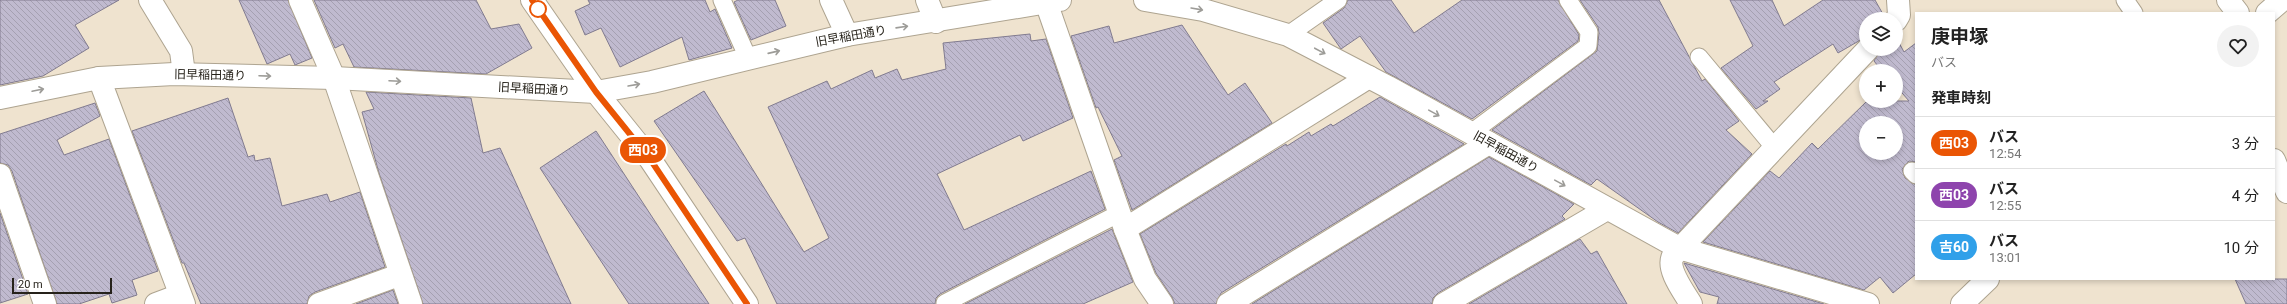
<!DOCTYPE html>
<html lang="ja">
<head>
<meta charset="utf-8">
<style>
  :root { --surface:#fff; --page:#f2f2f2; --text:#222; --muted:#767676; --line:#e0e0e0 }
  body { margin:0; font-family:Roboto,"Noto Sans JP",sans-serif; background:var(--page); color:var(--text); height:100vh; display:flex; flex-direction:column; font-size:15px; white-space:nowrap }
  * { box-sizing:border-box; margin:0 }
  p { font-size:13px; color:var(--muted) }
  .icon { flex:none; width:22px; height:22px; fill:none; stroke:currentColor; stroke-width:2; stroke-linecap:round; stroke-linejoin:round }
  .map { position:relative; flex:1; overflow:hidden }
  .sheet { position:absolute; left:1915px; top:12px; width:360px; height:268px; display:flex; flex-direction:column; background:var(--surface); border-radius:0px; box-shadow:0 2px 6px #0003 }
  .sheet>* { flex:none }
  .badge { padding:0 8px; border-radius:13px; font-size:14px; line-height:26px }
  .buttons { position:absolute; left:1859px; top:12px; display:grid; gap:8px }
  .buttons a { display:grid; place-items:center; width:44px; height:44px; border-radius:50%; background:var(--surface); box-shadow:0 2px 6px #0003; font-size:20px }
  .scale { position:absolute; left:12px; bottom:10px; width:100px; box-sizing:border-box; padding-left:4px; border:2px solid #26221a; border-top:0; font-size:11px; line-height:14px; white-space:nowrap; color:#26221a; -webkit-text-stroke:3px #fff; paint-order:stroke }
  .map>.badge { position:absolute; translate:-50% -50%; box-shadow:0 0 0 2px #fff }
  h2 { padding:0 16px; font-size:15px; line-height:36px }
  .round { display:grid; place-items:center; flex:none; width:42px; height:42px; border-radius:21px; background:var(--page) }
  .headline { display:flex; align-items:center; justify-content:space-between; height:68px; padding:0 16px }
  h1 { font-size:19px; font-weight:700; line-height:30px }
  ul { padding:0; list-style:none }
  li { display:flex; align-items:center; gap:12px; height:52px; padding:0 16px; border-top:1px solid var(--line) }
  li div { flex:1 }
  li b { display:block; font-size:15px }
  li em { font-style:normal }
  li .badge { min-width:44px; font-weight:700; text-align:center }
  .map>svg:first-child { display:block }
  .building { fill:url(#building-back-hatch); stroke:#817b8f; fill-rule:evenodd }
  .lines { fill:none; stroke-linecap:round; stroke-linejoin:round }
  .service-casing { stroke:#aea490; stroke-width:19 }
  .minor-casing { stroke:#aea490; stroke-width:24 }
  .tertiary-casing { stroke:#aea490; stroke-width:24 }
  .primary-casing { stroke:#aea490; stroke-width:24 }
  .service { stroke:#fff; stroke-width:17 }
  .minor { stroke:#fff; stroke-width:22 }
  .tertiary { stroke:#fff; stroke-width:22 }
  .primary { stroke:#fff; stroke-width:22 }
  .oneway { stroke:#9d9c98 }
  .line-casing { stroke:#fff; stroke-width:9 }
  .line { stroke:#ea5504; stroke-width:6 }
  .stop-dot { fill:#fff; stroke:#ea5504; stroke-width:2 }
  .labels { text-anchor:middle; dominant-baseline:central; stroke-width:3.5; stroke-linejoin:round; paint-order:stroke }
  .street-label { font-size:12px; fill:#26221a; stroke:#fff }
</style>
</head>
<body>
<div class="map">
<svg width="2287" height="304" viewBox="0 0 2287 304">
  <defs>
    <pattern id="building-back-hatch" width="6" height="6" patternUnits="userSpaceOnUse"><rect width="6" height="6" fill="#c0bacf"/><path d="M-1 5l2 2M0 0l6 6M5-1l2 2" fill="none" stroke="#a5a0b1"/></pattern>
  </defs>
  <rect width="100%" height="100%" fill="#efe3cf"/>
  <!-- building -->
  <g class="building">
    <polygon points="0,0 119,0 75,25 89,48 43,76 0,85"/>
    <polygon points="239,0 288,0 312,58 295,65 290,54 267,64"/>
    <polygon points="314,0 476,0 491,29 519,24 532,48 486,74 354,67 343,44 335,48"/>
    <polygon points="588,0 705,0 710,12 715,9 732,48 689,60 682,37 620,67 601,28 585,35 575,11 590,4"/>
    <polygon points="738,0 775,0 786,26 751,40 734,2"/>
    <polygon points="1348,0 1391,0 1414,33 1462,0 1558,0 1579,35 1578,41 1472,119 1386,72 1360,36 1341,49 1323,23 1344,8"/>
    <polygon points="1580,0 1659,0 1702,81 1705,79 1739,121 1726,130 1752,154 1678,233 1658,222 1597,179 1591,185 1492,130 1597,51 1599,33 1598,27"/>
    <polygon points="1730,0 1772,0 1784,26 1823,0 1875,0 1884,16 1884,19 1866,19 1866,37 1857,42 1838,53 1833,44 1774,82 1780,89 1763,101 1768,101 1756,109 1721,68 1753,46"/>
    <polygon points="1182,25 1228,95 1245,83 1272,123 1132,210 1114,160 1122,156 1098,107 1096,108 1071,36 1109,26 1114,43"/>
    <polygon points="1030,34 1031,41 1046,39 1073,118 1023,141 1020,135 937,174 964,230 1091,171 1105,209 940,294 936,298 935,304 777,304 745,238 737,241 654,121 704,91 804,252 829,238 768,107 827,81 831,89 872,70 875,78 897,69 902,80 946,69 943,43"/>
    <path d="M 1896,37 L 1904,52 L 1916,43 L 1916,162 L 1909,161 L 1902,169 L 1905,178 L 1916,185 L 1916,274 L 1893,293 L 1880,277 L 1864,290 L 1703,242 L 1770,171 L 1779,178 L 1812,143 L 1818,149 L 1867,101 L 1909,101 L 1896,86 L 1896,71 L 1882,71 L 1874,61 L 1880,49 L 1896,49 ZM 1866,123 L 1896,123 L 1896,153 L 1866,153 Z"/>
    <polygon points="366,92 471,98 483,153 500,148 571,304 423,304 379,173 362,112 374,109"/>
    <polygon points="1380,97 1464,144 1221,293 1216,304 1175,304 1172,297 1156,273 1140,234 1286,144 1287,146 1309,132 1311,136 1331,124 1333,126"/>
    <polygon points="228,98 248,157 254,155 255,161 270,158 282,206 327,194 330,202 360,192 385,267 315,292 309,296 307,304 201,304 184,263 182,263 132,131"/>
    <polygon points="95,103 100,116 57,140 64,155 109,139 158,271 132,280 137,295 112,303 109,294 79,304 57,304 12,171 8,165 0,163 0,134"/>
    <polygon points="596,131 709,304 629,304 540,168"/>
    <polygon points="1489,157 1574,204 1562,216 1565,219 1438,293 1433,298 1432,304 1252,304"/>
    <polygon points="0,213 28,294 0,303"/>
    <polygon points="1112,229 1133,282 1083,304 965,304"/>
    <polygon points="1580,239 1591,254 1597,251 1627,304 1469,304"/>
    <polygon points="1684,263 1824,304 1717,304 1719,297 1700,292"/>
    <polygon points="2235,279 2287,279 2287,304 2246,304"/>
    <polygon points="393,290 398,304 356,304"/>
  </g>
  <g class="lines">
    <!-- service casing -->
    <g class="service-casing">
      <g id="service">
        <polyline points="722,0 748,58"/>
        <polyline points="2125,0 2134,13"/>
        <polyline points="1288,35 1338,0"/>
        <polyline points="1699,57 1774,147"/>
        <polyline points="1471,133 1588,46 1589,32 1568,0"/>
        <polyline points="1912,171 1916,175"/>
        <polyline points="945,303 1120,213"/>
      </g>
    </g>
    <!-- minor casing -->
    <g class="minor-casing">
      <g id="minor">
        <polyline points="150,0 181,51 184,74"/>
        <polyline points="300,0 334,78 411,304"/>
        <polyline points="831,0 847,35"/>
        <polyline points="927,0 936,22"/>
        <polyline points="2228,0 2238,13"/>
        <polyline points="1046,2 1125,229 1145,279 1162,304"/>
        <polyline points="2267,13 2282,0"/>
        <polyline points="1896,20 1899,15 1898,0"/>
        <polyline points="99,78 184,304"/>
        <polyline points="2274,160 2287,192"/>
        <polyline points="0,175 45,304"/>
        <polyline points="1125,229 1369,77"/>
        <polyline points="156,304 180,295"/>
        <polyline points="319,304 399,275"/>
        <polyline points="1228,304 1489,143"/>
        <polyline points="1444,304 1607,209"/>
        <path d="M 1691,304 C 1684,292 1666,269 1673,256 L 1868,49"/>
        <polyline points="1962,304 1988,279"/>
      </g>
    </g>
    <!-- tertiary casing -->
    <g class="tertiary-casing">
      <polyline id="tertiary" points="532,0 596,92 650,159 747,304"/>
    </g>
    <!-- primary casing -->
    <g class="primary-casing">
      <g id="primary">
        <polyline points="1145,0 1203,10 1288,35 1388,87 1679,248 1868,304"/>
        <polyline points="0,98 99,78 174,74 334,78 596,92 652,82 847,35 1060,0"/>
      </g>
    </g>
    <!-- service -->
    <use href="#service" class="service"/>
    <!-- minor -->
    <use href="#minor" class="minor"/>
    <!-- tertiary -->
    <use href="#tertiary" class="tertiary"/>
    <!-- primary -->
    <use href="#primary" class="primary"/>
  </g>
  <!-- one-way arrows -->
  <defs><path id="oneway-shaft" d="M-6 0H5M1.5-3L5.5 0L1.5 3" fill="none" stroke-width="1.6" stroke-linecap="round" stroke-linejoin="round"/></defs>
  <g class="oneway">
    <use href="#oneway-shaft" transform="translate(1197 9) rotate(10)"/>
    <use href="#oneway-shaft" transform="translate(902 27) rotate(-8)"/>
    <use href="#oneway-shaft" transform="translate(1320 51) rotate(28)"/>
    <use href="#oneway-shaft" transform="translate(774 52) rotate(-13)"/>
    <use href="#oneway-shaft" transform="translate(265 76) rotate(2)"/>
    <use href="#oneway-shaft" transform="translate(395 81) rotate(3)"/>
    <use href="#oneway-shaft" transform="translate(634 85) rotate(-10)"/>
    <use href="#oneway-shaft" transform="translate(38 90) rotate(-12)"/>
    <use href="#oneway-shaft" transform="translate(1434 113) rotate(29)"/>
    <use href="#oneway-shaft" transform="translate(1560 183) rotate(29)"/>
  </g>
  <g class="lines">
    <!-- line casing -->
    <g class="line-casing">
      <polyline id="line" points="532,0 596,92 650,159 747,304"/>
    </g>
    <!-- line -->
    <use href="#line" class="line"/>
  </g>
  <!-- markers -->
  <circle class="stop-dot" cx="538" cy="9" r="8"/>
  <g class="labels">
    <!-- street labels -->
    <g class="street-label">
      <text transform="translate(851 36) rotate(-10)">旧早稲田通り</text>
      <text transform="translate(210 75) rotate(1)">旧早稲田通り</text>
      <text transform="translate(534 89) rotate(3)">旧早稲田通り</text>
      <text transform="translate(1506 152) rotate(29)">旧早稲田通り</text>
    </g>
  </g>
</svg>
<div class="buttons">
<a><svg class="icon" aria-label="layers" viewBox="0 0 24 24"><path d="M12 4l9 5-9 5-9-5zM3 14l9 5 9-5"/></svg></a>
<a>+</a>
<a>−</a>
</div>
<div class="scale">20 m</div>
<b class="badge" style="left:643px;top:150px;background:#ea5504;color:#fff">西03</b>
<section class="sheet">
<div class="headline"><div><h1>庚申塚</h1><p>バス</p></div><a class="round"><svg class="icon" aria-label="heart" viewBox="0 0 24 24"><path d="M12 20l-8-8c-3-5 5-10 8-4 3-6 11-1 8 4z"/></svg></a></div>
<h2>発車時刻</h2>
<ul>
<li><span class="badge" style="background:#ea5504;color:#fff">西03</span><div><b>バス</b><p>12:54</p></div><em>3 分</em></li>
<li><span class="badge" style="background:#8e44ad;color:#fff">西03</span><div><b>バス</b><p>12:55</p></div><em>4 分</em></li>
<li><span class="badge" style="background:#30a0e9;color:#fff">吉60</span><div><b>バス</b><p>13:01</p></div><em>10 分</em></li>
</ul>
</section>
</div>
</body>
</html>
